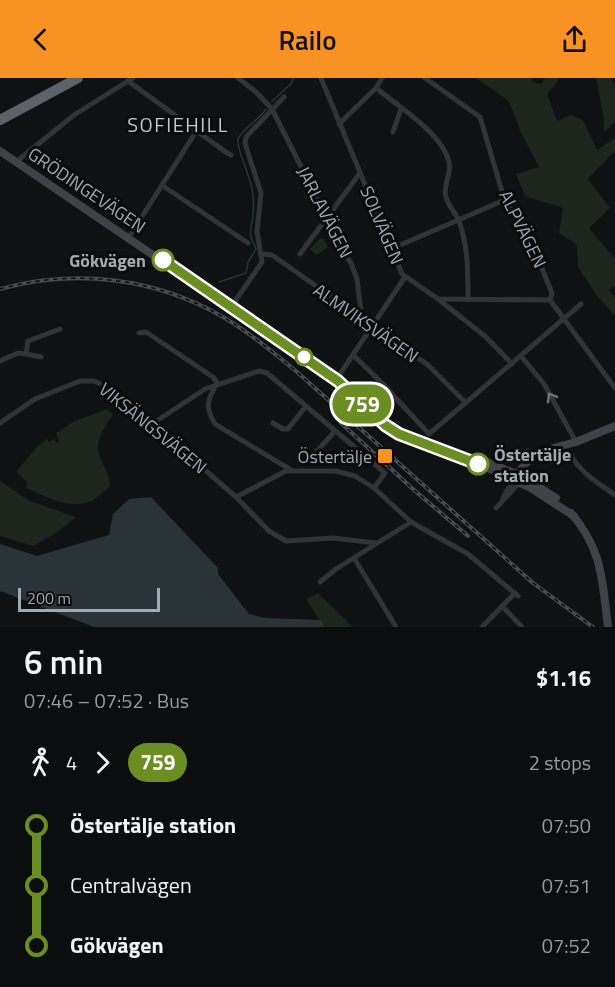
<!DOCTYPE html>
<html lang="en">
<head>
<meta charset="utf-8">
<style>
  :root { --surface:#0c0d0e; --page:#1a1b1c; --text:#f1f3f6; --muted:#9a9c9e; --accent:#f79223 }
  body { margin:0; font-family:"Titillium Web",sans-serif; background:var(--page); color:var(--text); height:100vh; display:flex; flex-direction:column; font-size:22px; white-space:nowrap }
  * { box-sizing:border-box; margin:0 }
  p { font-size:20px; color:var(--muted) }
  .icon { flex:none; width:33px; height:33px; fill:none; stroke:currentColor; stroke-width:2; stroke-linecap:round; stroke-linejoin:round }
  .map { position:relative; height:549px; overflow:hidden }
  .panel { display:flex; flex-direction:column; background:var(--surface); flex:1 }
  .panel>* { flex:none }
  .badge { padding:0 12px; border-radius:20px; font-size:21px; line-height:39px }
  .scale { position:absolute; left:18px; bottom:15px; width:142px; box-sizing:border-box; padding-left:6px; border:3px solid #a1a9b3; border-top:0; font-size:16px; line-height:21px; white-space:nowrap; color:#a1a9b3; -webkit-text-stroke:4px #0c0c0d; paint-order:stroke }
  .map>.badge { position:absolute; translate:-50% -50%; box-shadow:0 0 0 3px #fff }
  .legs { display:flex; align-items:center; gap:9px; height:66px; padding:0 24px; font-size:20px }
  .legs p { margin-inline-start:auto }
  .overview { display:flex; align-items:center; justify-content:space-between; height:102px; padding:0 24px }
  h1 { font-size:33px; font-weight:600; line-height:45px }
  ul { padding:0 24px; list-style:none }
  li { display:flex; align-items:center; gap:21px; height:60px; font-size:22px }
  li i { display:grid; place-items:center; width:9px; height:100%; margin:0 8px; background:currentColor }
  li i::after { content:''; width:15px; height:15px; margin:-8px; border:4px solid; border-radius:50%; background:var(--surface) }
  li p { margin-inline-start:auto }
  li:first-child i { background:linear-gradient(#0000 50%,currentColor 0) }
  li:last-child i { background:linear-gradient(currentColor 50%,#0000 0) }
  header { display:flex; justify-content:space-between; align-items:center; height:78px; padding:0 24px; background:var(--accent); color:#111; font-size:27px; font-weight:600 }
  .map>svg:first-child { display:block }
  .green { fill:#1d251d }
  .water { fill:#293338 }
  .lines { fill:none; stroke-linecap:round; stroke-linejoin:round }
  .stream { stroke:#293338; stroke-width:1.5 }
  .street { stroke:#313337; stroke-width:5 }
  .secondary { stroke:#3f4247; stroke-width:8 }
  .highway { stroke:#5d6268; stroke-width:10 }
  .rail-casing { stroke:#484b50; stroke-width:4 }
  .rail { stroke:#0c0c0d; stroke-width:1.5; stroke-dasharray:4.5; stroke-linecap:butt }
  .oneway { stroke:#6f747b }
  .line-1-casing { stroke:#fff; stroke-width:14 }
  .line-1 { stroke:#6b8e23; stroke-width:9 }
  .stop-1-dot { fill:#fff; stroke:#6b8e23; stroke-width:3 }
  .poi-dot { fill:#f79223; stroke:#0c0c0d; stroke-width:2 }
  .labels { text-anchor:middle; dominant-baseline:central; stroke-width:6; stroke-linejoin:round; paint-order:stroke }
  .street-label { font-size:18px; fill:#a1a9b3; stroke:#0c0c0d }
  .stop-label { font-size:18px; font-weight:bold; fill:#a1a9b3; stroke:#0c0c0d; text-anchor:end }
  .poi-label { font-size:18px; fill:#a1a9b3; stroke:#0c0c0d; text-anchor:end }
  .neighbourhood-label { font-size:20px; letter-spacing:1.5px; fill:#c2c8cf; stroke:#0c0c0d }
</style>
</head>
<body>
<header><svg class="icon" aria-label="back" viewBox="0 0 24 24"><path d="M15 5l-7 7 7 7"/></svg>Railo<svg class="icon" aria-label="share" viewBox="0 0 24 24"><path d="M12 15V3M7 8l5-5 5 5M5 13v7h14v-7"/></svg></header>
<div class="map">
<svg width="615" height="549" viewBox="0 0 615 549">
  <rect width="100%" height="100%" fill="#101112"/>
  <!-- green -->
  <g class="green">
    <polygon points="476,0 531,0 533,4 541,6 545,0 558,0 558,3 547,16 557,43 571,37 583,42 597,72 615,60 615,73 588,101 610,130 589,150 615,181 615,207 609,212 615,220 615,238 597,218 578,189 577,167 559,155 563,130 525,118 516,96 539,89 521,55 509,23"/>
    <polygon points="596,0 612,0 615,8 615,44 604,54 604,41"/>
    <polygon points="319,161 323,161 328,168 326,171 316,177 310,171"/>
    <path d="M 107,331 L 113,336 C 104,350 93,364 101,381 C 105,391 109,397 110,408 C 104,413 98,420 91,423 C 69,433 46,418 26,410 L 27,404 L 16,394 L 37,369 L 47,361 L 49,364 L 54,361 L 57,365 L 59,363 L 56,355 L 75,343 Z"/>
    <polygon points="0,403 30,423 76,439 56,455 33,468 0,458"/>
    <polygon points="318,515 353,549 324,549 306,521"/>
  </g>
  <!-- water -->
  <polygon class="water" points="151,419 218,490 218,496 249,536 265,540 321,542 324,549 94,549 0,513 0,466 37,478 109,457 113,436 129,421"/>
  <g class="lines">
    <!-- stream -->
    <g class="stream">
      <polyline points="272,23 291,6 293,0"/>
      <path d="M 219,204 L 246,195 L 248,184 L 256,171 C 255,167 252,163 251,159 C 249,152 253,143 253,136 C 254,125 253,111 249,100 C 247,92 236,68 238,61 C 242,51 259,42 266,31"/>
    </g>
    <!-- street -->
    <g class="street">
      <polyline points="238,0 256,14 272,31 326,138 337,165 351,185 357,201 362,242"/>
      <polyline points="321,0 402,196 438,221 486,259 512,286"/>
      <polyline points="425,0 480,39 504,120 534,171 552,215 550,222 615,310"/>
      <polyline points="128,3 227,75 231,77"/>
      <path d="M 376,10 C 398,28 442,55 449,84 C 452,96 442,108 446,119 C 448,128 456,135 459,143 C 468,168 468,194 468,220"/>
      <polyline points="339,46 376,10 382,0"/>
      <polyline points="393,54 401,31"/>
      <polyline points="16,84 74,37 133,0"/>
      <polyline points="163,108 248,165"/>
      <polyline points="129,159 197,52"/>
      <polyline points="391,171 500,124 504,120"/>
      <polyline points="261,176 272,177 428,287 465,324"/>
      <polyline points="300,176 360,95"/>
      <polyline points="438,221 550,222"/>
      <polyline points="231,229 262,184 257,153 261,115 248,75 245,65 246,59 284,19"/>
      <polyline points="139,255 146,254 213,299 217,305"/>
      <polyline points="26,276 41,279"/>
      <polyline points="353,277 382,305 429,356 581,226"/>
      <polyline points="521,278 544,306 576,364"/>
      <polyline points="0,283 18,275 26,276 28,263 60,251"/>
      <polyline points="336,302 405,199"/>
      <path d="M 216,307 C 207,323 205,329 215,346 L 291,392"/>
      <polyline points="0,345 35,321 80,303 94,303 107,309 152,346 236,419 269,453 286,463 333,460 376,465"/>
      <polyline points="273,345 283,351 288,351 306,328"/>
      <polyline points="152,346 205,311 259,293 267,295 385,395 374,410"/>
      <path d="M 570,375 C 579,394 598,405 615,417"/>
      <polyline points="511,379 527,373 537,376"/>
      <polyline points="310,381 335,353"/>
      <polyline points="236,419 286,393 335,393 355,398 374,410 411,444 468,476 518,518"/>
      <polyline points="503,420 513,402"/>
      <polyline points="496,430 519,405"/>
      <polyline points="354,480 396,549"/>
      <polyline points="320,504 336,491 411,444"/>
      <polyline points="502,528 522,549"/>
      <polyline points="482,549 515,515"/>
    </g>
    <!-- secondary -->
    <g class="secondary">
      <polyline points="0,73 338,303 385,347 399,356 486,389 529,409 574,438"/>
      <polyline points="485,383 523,399 556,420"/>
      <polyline points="515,399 526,385 542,373 576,364 615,348"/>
      <path d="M 571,435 C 603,472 602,503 608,549"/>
    </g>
    <!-- highway -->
    <polyline class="highway" points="0,42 78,0"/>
    <!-- rail casing -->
    <g class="rail-casing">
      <g id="rail">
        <path d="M 0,211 C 75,190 156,200 223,239 C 250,255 274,275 297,294 L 533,505 L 593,549"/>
        <polyline points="341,345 414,412 468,458"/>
      </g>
    </g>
    <!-- rail -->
    <use href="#rail" class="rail"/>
  </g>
  <!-- one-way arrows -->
  <defs><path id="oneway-chevron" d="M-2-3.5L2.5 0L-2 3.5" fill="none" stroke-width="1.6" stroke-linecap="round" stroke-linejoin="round" transform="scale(1.5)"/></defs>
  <use class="oneway" href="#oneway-chevron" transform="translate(551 319) rotate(-120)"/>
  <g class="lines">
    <!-- line-1 casing -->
    <g class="line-1-casing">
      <polyline id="line-1" points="163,182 338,303 385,347 399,356 478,386"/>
    </g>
    <!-- line-1 -->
    <use href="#line-1" class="line-1"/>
  </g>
  <!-- markers -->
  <g class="stop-1-dot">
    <circle cx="163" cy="182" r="10"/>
    <circle cx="304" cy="279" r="8"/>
    <circle cx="478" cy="386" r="10"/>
  </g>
  <rect class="poi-dot" x="377" y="370" width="16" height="16" rx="3"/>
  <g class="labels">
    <!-- street labels -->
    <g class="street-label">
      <text transform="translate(87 112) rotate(34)">GRÖDINGEVÄGEN</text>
      <text transform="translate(325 134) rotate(63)">JARLAVÄGEN</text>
      <text transform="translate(382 147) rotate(67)">SOLVÄGEN</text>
      <text transform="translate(523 151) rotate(64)">ALPVÄGEN</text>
      <text transform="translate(366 245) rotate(35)">ALMVIKSVÄGEN</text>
      <text transform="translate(153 350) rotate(39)">VIKSÄNGSVÄGEN</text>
    </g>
    <!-- stop labels -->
    <g class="stop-label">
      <text x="146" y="182">Gökvägen</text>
      <text x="494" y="376" text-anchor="start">Östertälje<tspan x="494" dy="21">station</tspan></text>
    </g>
    <!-- poi labels -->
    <g class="poi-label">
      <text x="372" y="378">Östertälje</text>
    </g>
    <!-- neighbourhood labels -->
    <g class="neighbourhood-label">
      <text x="178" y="46">SOFIEHILL</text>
    </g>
  </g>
</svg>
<div class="scale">200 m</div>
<b class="badge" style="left:362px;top:326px;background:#6b8e23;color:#fff">759</b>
</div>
<section class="panel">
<div class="overview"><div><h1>6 min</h1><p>07:46 – 07:52 · Bus</p></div><b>$1.16</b></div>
<div class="legs"><svg class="icon" aria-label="walk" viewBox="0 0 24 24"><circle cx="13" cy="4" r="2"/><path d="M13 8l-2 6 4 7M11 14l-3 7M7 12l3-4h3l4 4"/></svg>4<svg class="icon" aria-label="forward" viewBox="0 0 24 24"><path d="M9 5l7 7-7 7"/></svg><b class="badge" style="background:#6b8e23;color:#fff">759</b><p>2 stops</p></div>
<ul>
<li><i style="color:#6b8e23"></i><b>Östertälje station</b><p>07:50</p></li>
<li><i style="color:#6b8e23"></i><span>Centralvägen</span><p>07:51</p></li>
<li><i style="color:#6b8e23"></i><b>Gökvägen</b><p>07:52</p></li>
</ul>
</section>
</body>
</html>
